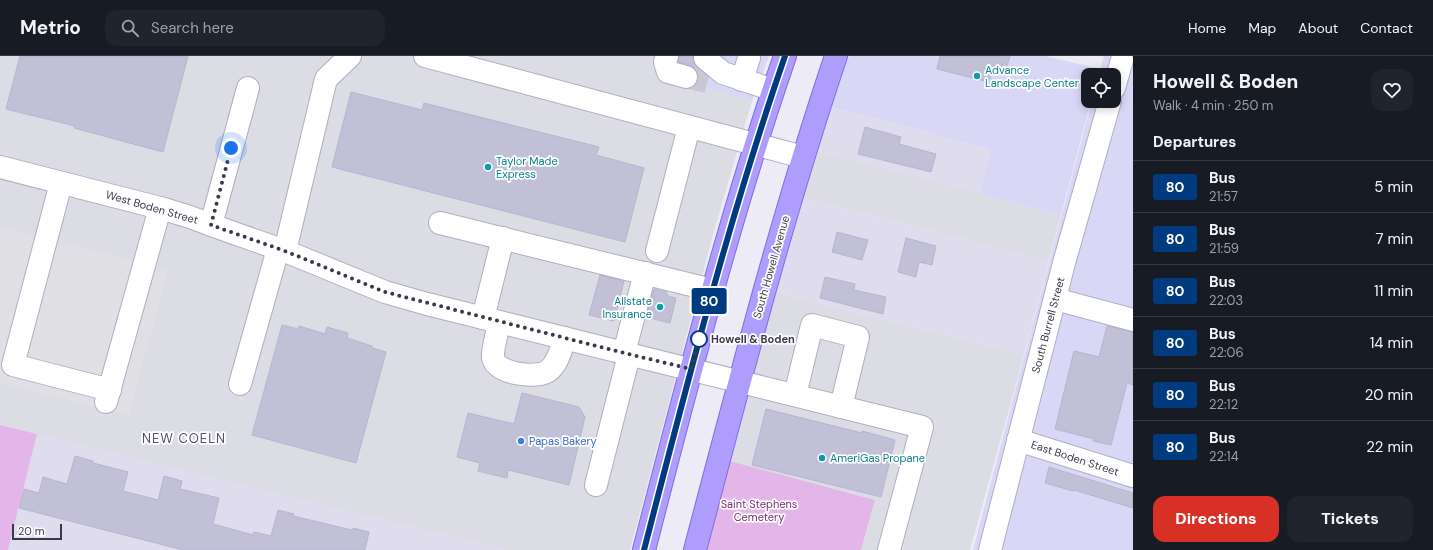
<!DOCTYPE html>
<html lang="en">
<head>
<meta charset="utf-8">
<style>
  :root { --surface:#171b24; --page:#20242c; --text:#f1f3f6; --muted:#9ea1a6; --line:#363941; --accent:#d93025 }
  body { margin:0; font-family:"DM Sans",sans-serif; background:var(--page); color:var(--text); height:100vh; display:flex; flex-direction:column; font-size:15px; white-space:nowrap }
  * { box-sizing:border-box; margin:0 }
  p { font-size:13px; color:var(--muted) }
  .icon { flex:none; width:22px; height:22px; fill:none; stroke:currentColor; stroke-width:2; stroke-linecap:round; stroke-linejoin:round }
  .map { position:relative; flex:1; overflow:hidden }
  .sheet { display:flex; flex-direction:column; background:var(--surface); width:300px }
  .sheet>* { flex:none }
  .badge { padding:0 8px; border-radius:3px; font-size:14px; line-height:26px }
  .buttons { position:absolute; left:1081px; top:12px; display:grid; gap:8px }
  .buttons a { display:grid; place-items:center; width:40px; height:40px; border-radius:8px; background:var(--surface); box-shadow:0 2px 10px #0003; font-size:20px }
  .scale { position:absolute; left:12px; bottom:10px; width:50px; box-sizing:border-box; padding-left:4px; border:2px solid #3a3949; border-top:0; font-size:11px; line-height:14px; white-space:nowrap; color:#3a3949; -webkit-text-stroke:3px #fff; paint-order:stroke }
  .you { position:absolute; width:20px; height:20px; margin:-10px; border:3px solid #fff; border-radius:50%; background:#1a73e8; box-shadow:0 0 0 6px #1a73e833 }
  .map>.badge { position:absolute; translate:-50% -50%; box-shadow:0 0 0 2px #fff }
  h2 { padding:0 20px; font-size:15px; line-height:36px }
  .round { display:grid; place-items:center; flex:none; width:42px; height:42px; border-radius:12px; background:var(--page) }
  .overview { display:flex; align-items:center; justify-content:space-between; height:68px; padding:0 20px }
  h1 { font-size:19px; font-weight:800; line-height:30px }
  .button { display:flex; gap:8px; margin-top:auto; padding:8px 20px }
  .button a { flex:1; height:46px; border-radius:12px; background:var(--accent); color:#fff; font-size:16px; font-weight:800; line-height:46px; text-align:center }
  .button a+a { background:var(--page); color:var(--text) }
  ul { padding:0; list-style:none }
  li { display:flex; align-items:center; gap:12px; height:52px; padding:0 20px; border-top:1px solid var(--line) }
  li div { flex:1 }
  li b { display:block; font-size:15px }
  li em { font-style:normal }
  li .badge { min-width:44px; font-weight:700; text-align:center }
  header { display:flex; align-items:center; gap:24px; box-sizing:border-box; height:56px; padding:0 20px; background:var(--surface); border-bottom:1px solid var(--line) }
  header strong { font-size:19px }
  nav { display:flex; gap:22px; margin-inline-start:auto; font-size:14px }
  .search { width:280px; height:36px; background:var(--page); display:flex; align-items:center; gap:10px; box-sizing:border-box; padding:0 14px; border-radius:12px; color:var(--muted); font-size:15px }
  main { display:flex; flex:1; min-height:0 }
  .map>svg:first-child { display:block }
  .residential { fill:#dfdded }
  .commercial { fill:#d9d7f6 }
  .industrial { fill:#dcdce5 }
  .green { fill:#e3b5e8 }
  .parking { fill:#dfdfe4 }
  .building { fill:#c2c0d6; stroke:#b6b4d1 }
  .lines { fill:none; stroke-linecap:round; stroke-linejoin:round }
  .minor-tunnel { stroke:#c9c7d3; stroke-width:22; stroke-dasharray:22 11; stroke-linecap:butt }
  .minor-casing { stroke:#b0adc1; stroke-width:24 }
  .major-casing { stroke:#7f6ce2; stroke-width:24 }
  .minor { stroke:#fff; stroke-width:22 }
  .major { stroke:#ae9dfc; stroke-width:22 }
  .line-casing { stroke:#fff; stroke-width:9 }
  .line { stroke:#003b80; stroke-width:6 }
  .walk { stroke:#3a3949; stroke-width:4; stroke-dasharray:0 7.2 }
  .culture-dot { fill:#0f9aa8; stroke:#fff; stroke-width:1.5 }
  .stop-dot { fill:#fff; stroke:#003b80; stroke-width:2 }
  .shop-dot { fill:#3f7fe0; stroke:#fff; stroke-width:1.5 }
  .labels { text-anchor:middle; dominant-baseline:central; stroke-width:3.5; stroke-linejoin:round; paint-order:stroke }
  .culture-label { font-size:11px; fill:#0d838f; stroke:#fff; text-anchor:start }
  .street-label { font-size:11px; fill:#3a3949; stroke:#fff }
  .stop-label { font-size:11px; font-weight:bold; fill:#3a3949; stroke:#fff; text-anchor:start }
  .shop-label { font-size:11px; fill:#366cbe; stroke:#fff; text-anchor:start }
  .park-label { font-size:11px; fill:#7b2c74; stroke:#fff }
  .quarter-label { font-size:13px; letter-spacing:1px; fill:#52506c; stroke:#fff }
</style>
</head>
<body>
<header>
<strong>Metrio</strong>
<div class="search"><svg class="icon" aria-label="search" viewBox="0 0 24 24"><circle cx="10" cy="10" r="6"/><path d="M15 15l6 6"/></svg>Search here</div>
<nav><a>Home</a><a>Map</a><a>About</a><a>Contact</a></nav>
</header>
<main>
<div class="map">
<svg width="1133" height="494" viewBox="0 0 1133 494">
  <rect width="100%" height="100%" fill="#edebf5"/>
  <!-- residential -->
  <g class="residential">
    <polygon points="831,51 991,93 979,138 816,95"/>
    <polygon points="801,141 1049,205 1024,299 775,236"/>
    <polygon points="37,378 505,494 8,494"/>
  </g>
  <!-- commercial -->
  <g class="commercial">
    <polygon points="658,0 769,0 752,45 652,18"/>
    <polygon points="849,0 1045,0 1100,13 1098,19 1088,19 1088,45 1091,45 1061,159 979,138 991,93 831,51"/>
    <polygon points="1104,0 1133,0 1133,494 973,494 1092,45 1114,45 1114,19 1099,19"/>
  </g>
  <!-- industrial -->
  <g class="industrial">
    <polygon points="0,0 658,0 652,18 752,45 714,175 630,494 505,494 0,369"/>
    <polygon points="816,95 1061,159 1049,205 801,141"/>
    <polygon points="775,236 1024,299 970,494 861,494 875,444 730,405"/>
  </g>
  <!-- green -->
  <g class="green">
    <polygon points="0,369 37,378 8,494 0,494"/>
    <polygon points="730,405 875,444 861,494 707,494"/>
  </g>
  <!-- parking -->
  <polygon class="parking" points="0,171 168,213 129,360 0,327"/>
  <!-- building -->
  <g class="building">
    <polygon points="20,0 188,0 163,96 74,72 75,70 6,53"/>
    <polygon points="679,0 693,0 694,7 706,19 704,28 697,26 698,18 695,12 689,9 678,6"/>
    <polygon points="940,0 1010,0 1005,16 993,12 989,26 937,13"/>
    <polygon points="351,36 422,54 424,47 599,91 596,99 644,112 625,186 332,111"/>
    <polygon points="865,71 901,81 899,88 936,98 931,116 858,98"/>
    <polygon points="837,176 868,184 862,204 832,196"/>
    <polygon points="906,182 936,190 932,209 919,206 916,221 898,216"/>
    <polygon points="600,219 624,225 614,265 589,259"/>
    <polygon points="825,221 855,228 854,234 886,241 883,258 820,242"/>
    <polygon points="654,233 666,236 668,240 676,242 670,267 646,261"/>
    <polygon points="282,269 298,273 299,270 325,278 327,271 348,277 347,282 372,290 372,292 386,296 356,407 252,379"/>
    <polygon points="1107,270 1133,276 1133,329 1127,327 1111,389 1093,385 1094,383 1055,373 1074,295 1099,301"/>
    <polygon points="522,337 579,351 585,361 569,429 508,414 507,422 478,415 480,407 457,401 468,357 514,368"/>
    <polygon points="766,353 862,377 862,375 895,384 881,441 752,409"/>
    <polygon points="75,400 93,405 93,407 128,416 123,435 158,444 164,420 182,425 180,433 219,442 213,468 253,479 254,476 271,480 278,454 294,458 293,460 352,474 353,472 369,476 365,494 183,494 19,452 24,433 39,437 43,421 67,428"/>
    <polygon points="1049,411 1133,437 1133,452 1074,434 1073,435 1045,427"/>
  </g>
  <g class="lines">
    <!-- minor-tunnel -->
    <polyline class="minor-tunnel" points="686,21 711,27"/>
    <!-- minor casing -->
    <g class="minor-casing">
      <g id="minor">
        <polyline points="425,0 803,101"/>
        <polyline points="667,0 665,6 668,16 686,21"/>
        <polyline points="706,0 705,2 723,17 773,34"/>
        <polyline points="742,24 749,2"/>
        <polyline points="1114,32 1122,4"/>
        <polyline points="0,111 164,153 190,161 228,175 285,195 385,236 427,248 922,371 889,494"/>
        <polyline points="61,127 13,309 110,334"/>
        <polyline points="440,167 712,234"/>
        <polyline points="211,169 248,32"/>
        <polyline points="285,195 326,23 350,0"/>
        <polyline points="657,195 689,71"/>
        <polyline points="1055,243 1133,264"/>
        <polyline points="483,262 503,182"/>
        <path d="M 499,266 C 498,275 492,293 493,302 C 496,318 537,323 548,315 C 558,308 561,293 565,282"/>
        <polyline points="624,297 645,217"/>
        <polyline points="240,328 278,193"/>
        <polyline points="795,339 812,269 858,281 841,351"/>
        <polyline points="106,346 160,152"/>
        <polyline points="1018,384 1133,420"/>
        <polyline points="596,429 629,299"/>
        <polyline points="990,494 1064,207 1110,45"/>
      </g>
    </g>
    <!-- major casing -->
    <g class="major-casing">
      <g id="major">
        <path d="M 644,494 C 687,328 729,162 785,0"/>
        <path d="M 695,494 C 739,328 781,163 836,0"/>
      </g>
    </g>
    <!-- minor -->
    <use href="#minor" class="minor"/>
    <!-- major -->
    <use href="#major" class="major"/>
  </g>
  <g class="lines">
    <!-- line casing -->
    <g class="line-casing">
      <path id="line" d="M 644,494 C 687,328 729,162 785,0"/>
    </g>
    <!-- line -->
    <use href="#line" class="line"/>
    <!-- walk -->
    <polyline class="walk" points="231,92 211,169 285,195 385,236 624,297 691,313 699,283"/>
  </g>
  <!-- markers -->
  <g class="culture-dot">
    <circle cx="977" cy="20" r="4"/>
    <circle cx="488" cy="111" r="4"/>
    <circle cx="660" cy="251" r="4"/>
    <circle cx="822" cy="402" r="4"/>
  </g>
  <circle class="stop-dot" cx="699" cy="283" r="8"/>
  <circle class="shop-dot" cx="521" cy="385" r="4"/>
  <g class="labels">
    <!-- culture labels -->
    <g class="culture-label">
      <text x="985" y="14">Advance<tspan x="985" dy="13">Landscape Center</tspan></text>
      <text x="496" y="105">Taylor Made<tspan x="496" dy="13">Express</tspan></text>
      <text x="652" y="245" text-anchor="end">Allstate<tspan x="652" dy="13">Insurance</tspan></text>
      <text x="830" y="402">AmeriGas Propane</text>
    </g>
    <!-- street labels -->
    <g class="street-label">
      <text transform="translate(152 151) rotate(16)">West Boden Street</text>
      <text transform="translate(771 211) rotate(-74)">South Howell Avenue</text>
      <text transform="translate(1048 269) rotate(-75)">South Burrell Street</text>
      <text transform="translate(1075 402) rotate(18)">East Boden Street</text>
    </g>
    <!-- stop labels -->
    <g class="stop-label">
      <text x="711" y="283">Howell &amp; Boden</text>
    </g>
    <!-- shop labels -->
    <g class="shop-label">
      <text x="529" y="385">Papas Bakery</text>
    </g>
    <!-- park labels -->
    <g class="park-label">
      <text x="759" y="448">Saint Stephens<tspan x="759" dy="13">Cemetery</tspan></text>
    </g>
    <!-- quarter labels -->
    <g class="quarter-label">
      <text x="184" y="382">NEW COELN</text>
    </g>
  </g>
</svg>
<div class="buttons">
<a><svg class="icon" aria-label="locate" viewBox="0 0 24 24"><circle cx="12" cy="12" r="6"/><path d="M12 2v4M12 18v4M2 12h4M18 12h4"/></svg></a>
</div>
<div class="scale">20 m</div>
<div class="you" style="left:231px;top:92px"></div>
<b class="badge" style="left:709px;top:245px;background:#003b80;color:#fff">80</b>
</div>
<section class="sheet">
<div class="overview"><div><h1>Howell &amp; Boden</h1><p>Walk · 4 min · 250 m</p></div><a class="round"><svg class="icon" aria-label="heart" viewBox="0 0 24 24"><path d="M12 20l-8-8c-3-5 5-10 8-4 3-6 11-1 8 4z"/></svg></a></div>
<h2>Departures</h2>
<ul>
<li><span class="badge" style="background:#003b80;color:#fff">80</span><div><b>Bus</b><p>21:57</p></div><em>5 min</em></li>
<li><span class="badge" style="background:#003b80;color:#fff">80</span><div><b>Bus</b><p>21:59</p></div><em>7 min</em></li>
<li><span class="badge" style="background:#003b80;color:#fff">80</span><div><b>Bus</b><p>22:03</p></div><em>11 min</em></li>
<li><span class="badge" style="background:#003b80;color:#fff">80</span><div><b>Bus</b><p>22:06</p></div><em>14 min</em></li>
<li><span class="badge" style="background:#003b80;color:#fff">80</span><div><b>Bus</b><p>22:12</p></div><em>20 min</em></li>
<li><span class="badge" style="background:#003b80;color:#fff">80</span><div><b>Bus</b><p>22:14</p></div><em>22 min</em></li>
</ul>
<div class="button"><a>Directions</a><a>Tickets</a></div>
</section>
</main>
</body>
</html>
